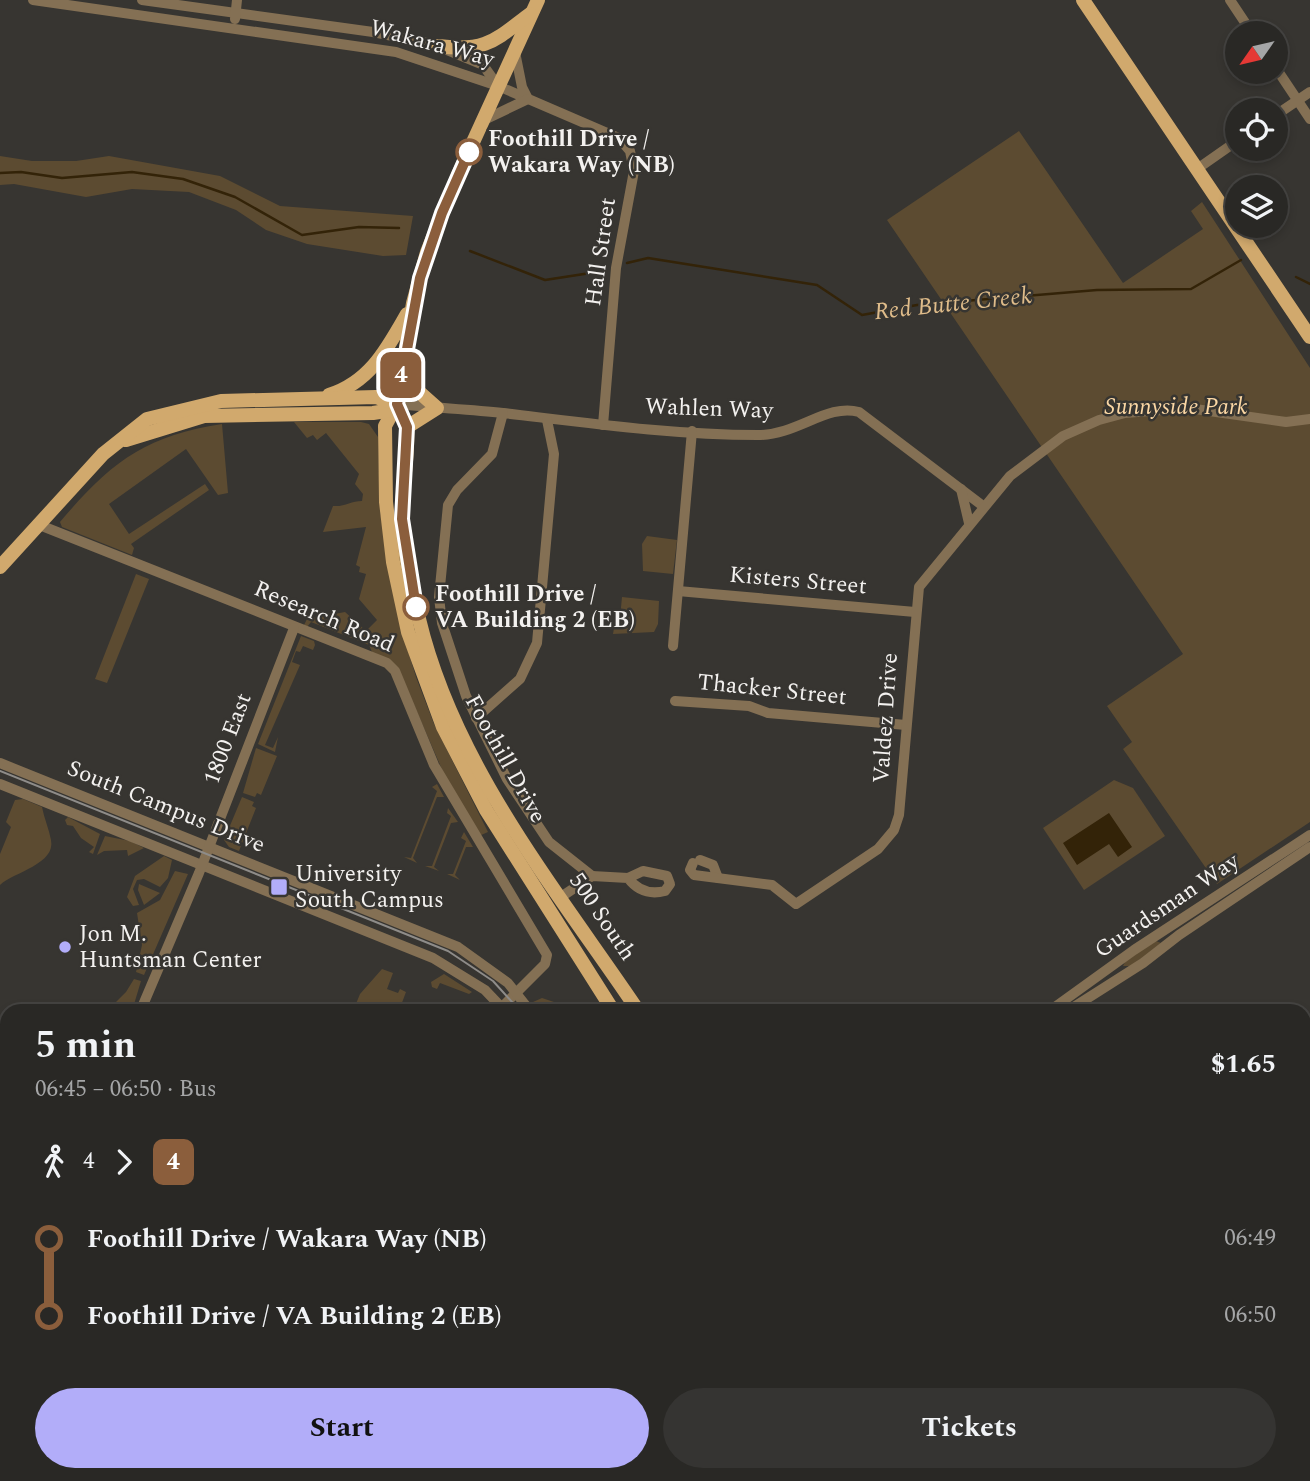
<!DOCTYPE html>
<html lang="en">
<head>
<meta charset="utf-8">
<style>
  :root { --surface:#292825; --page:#353432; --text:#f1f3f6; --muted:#a5a6a7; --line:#454442; --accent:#b2adf9 }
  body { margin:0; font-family:Spectral,serif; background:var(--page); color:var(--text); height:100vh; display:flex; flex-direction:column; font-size:26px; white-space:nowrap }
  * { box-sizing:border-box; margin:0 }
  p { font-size:23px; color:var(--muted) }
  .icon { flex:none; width:38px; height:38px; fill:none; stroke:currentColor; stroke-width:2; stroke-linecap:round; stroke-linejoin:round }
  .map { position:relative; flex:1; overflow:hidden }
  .side { position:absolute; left:0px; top:1004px; width:1311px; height:478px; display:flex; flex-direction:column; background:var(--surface); border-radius:21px 21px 0 0; box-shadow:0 4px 10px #0003,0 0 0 2px var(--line) }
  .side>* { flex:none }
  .badge { padding:0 14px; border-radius:10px; font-size:24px; line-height:46px }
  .needle { width:46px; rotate:236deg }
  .buttons { position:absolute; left:1225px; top:21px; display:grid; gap:14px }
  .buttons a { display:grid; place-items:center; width:63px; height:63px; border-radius:50%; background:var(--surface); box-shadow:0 4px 10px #0003,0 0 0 2px var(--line); font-size:35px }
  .map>.badge { position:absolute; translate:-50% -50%; box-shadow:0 0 0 4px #fff }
  .legs { display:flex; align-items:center; gap:10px; height:77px; padding:0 35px; font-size:23px }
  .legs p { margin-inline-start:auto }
  .headline { display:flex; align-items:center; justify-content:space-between; height:119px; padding:0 35px }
  h1 { font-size:38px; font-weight:700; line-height:52px }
  .action { display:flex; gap:14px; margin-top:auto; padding:14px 35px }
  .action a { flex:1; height:80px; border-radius:42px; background:var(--accent); color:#111; font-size:28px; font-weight:700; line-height:80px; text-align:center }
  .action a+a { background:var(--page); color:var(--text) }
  ul { padding:0 35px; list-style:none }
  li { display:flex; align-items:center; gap:24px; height:77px; font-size:26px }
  li i { display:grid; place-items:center; width:10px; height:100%; margin:0 9px; background:currentColor }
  li i::after { content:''; width:18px; height:18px; margin:-9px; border:5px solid; border-radius:50%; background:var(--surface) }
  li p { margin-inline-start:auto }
  li:first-child i { background:linear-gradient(#0000 50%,currentColor 0) }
  li:last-child i { background:linear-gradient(currentColor 50%,#0000 0) }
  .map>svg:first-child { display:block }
  .green { fill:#5c4b31 }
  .water { fill:#332308 }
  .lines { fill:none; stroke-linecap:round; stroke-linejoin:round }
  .stream { stroke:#332308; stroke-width:2.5 }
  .minor { stroke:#847054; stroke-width:10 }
  .major { stroke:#d1a96d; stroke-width:14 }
  .tram { stroke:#8e8c89; stroke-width:2 }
  .line-1-casing { stroke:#fff; stroke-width:16 }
  .line-1 { stroke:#8b5e3c; stroke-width:10 }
  .stop-1-dot { fill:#fff; stroke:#8b5e3c; stroke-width:3.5 }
  .poi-dot { fill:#b2adf9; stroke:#373531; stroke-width:2.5 }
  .labels { text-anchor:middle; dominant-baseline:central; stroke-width:5; stroke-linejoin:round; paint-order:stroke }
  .street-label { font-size:23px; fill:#f3f1ef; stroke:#373531 }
  .stop-label { font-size:23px; font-weight:bold; fill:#f3f1ef; stroke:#373531; text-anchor:start }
  .park-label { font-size:23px; font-style:italic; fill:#fbd7a4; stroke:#373531 }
  .poi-label { font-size:23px; fill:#f3f1ef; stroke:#373531; text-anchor:start }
  .water-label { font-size:24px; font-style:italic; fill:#dfbc8a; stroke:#373531 }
</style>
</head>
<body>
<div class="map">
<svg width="1310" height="1481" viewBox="0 0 1310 1481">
  <rect width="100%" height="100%" fill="#373531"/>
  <!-- green -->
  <g class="green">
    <polygon points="1019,131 1123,283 1203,229 1191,211 1202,202 1310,368 1310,822 1217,884 1123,749 1132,742 1107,706 1183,654 887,220"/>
    <polygon points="0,156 32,161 76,161 109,156 220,176 280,206 413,216 406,255 383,256 307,244 266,230 236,210 189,192 132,189 86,197 14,184 0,185"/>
    <path d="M 294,422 L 361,422 L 369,424 L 378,437 L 380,511 L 402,631 L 416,677 L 434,724 L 488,832 L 479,836 L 444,774 L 401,675 L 372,652 L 369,645 L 311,622 L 307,627 L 304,625 L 307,619 L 345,612 L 366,631 L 377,620 L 359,599 L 366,574 L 359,572 L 360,567 L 356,565 L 366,527 L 323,532 L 333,506 C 345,507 351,501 362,501 L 363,494 L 355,484 L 359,474 L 326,433 L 317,440 L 313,435 L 307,438 Z"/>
    <path d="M 222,424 L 228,493 L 218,495 L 186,449 L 109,504 L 129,534 L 205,484 L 209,490 L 131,544 L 134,548 L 132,555 L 62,527 L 60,522 C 110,463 144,436 222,424 Z"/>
    <polygon points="647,536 677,540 673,574 643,571 642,544"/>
    <polygon points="136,574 149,579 107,683 95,679"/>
    <polygon points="622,597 659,601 658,624 654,632 613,634 614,628 619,628"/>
    <polygon points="301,636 314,641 315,645 313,650 303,646 300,652 296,651 292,662 300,665 265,745 273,748 278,737 275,752 258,744"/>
    <polygon points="256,748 277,756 261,795 257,793 255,797 243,793"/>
    <polygon points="1114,780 1133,788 1165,836 1084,890 1043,828"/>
    <polygon points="437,784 444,797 437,797 413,858 417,863 404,857 411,858 437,791 432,787"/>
    <polygon points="242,797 254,802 252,806 256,808 239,851 229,847 224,840"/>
    <path d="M 23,799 L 42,807 C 44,818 49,829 51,840 C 56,864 14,872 0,885 L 0,854 L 11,827 L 6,822 L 15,800 Z"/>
    <polygon points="448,808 458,822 451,823 434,867 439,871 425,866 432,866 451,816 447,813"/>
    <polygon points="68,817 100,834 93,854 89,852 94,847 81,838 73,826 67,825 65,820"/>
    <polygon points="464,832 473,847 466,847 455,875 460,880 447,874 453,874 466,841 461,838"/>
    <polygon points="105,836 130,841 144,848 128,856 127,850 104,851 97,855"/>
    <polygon points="164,856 172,860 168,878 160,887 144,879 137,880 133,889 139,905 133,906 127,897 135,876"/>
    <polygon points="175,871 188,874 144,975 136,972 142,945 137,913 160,900"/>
    <polygon points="139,884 160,893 144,905 138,890"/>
    <polygon points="1156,941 1161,943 1132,966 1123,966 1126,960"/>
    <polygon points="382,969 393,973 387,989 398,993 400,989 406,992 400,1008 406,1011 353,1011 360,994"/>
    <polygon points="444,974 472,992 469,994 440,983 437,989 432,987 431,982"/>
    <polygon points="134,979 141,981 132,1011 107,1011 126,992"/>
    <polygon points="542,998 566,1006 573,1011 539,1011 533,1002"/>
    <polygon points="1304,1091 1310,1097 1310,1481 969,1481 965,1475 1304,1475"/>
    <polygon points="0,1154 7,1157 7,1177 2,1187"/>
    <polygon points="25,1475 61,1475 58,1481 23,1481"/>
    <polygon points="359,1475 414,1475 418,1481 357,1481"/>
    <polygon points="416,1475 449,1475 452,1481 420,1481"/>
    <polygon points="766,1475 892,1475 898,1481 757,1481"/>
  </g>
  <!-- water -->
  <polygon class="water" points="1109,813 1132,847 1118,857 1109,844 1077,865 1063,843"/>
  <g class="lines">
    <!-- stream -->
    <g class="stream">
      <polyline points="0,173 21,172 62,178 132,172 183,179 235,197 302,235 359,227 399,228"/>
      <polyline points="470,251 545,280 597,272"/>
      <polyline points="627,263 648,258 817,285 862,315 917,305 1097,290 1191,289 1241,260"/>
      <polyline points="1296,277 1310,284"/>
    </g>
    <!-- minor -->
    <g class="minor">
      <polyline points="33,0 396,52 498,86 619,138 630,151 634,171 616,268 603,425"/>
      <polyline points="142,0 373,32 432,44 483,65 498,86"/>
      <polyline points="1230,0 1252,33"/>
      <polyline points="235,19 237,0"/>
      <polyline points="515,52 522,87 528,99"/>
      <polyline points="1276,68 1310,119"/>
      <polyline points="1276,115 1310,92"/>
      <polyline points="482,121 528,99"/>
      <polyline points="1197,169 1237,141"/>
      <path d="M 397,404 C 433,408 468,409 503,413 C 588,423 673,435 758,435 C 798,435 827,403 859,412 L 983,506"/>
      <polyline points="503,413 492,454 457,490 448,505 439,597 442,623 466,696 507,779 549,842 592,876"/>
      <polyline points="961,489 969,523"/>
      <polyline points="37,524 387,663 395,671 434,765 547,955 545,964 497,1012"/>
      <polyline points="678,591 915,612"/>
      <polyline points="673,646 692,431"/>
      <polyline points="675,701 749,706 768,713 906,725"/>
      <polyline points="476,718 520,679 537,643 554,454 547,420"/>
      <polyline points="0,763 458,947 508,983 531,1012"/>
      <polyline points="0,784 433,958 485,990 505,1011"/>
      <polyline points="700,860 713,865 718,878"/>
      <polyline points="693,863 690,870 694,875 772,885 796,904 878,849 894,830 899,815 919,587 1010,476 1063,436 1099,420 1125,413 1188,408 1286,422 1310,419"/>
      <path d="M 561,897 L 592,876 L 628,878 L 643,871 L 667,876 L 670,884 L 665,891 C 649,895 637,890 628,878"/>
      <polyline points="140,1012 199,873 294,628"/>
      <polyline points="1048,1012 1134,950 1310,835"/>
      <polyline points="1066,1012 1143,963 1179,935 1310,847"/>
      <polyline points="632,1481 632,1475"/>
      <polyline points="649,1481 650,1475"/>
    </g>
    <!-- major -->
    <g class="major">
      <polyline points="538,0 458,175 427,252 413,303 397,404 385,426 386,502 393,562 408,632 443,727 486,810 614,1012"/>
      <polyline points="1083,0 1310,337"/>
      <path d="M 438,46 C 486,52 494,41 530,14"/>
      <polyline points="403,362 419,392 437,408 407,427"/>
      <path d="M 329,395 C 370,382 387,349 407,314"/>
      <path d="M 397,404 C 400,411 406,421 407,429 C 409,458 401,489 402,519 C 404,553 411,586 419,619 C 454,766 556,889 639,1012"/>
      <polyline points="126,440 204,416 373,413 386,411 397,404"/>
      <polyline points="0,567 103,454 147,419 221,401 376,397 397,404"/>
      <polyline points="933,1475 937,1481"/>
      <polyline points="955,1475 959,1481"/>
    </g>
    <!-- tram -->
    <g class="tram">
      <polyline points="0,771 448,951 493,981 521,1012"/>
      <polyline points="639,1481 640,1475"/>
    </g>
  </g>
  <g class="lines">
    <!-- line-1 casing -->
    <g class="line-1-casing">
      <polyline id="line-1" points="416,607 402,519 407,427 397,404 420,278 442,213 469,152"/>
    </g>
    <!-- line-1 -->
    <use href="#line-1" class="line-1"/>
  </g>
  <!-- markers -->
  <g class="stop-1-dot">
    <circle cx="469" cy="152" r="12"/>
    <circle cx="416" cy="607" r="12"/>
  </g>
  <g class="poi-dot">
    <rect x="270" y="878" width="18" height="18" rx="3.5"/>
    <circle cx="65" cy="947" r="7"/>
  </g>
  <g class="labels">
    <!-- street labels -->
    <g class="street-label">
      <text transform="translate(432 44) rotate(15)">Wakara Way</text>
      <text transform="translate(601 252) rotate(-82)">Hall Street</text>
      <text transform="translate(709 409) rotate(2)">Wahlen Way</text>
      <text transform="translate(798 581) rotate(5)">Kisters Street</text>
      <text transform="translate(324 617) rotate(23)">Research Road</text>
      <text transform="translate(772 690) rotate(6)">Thacker Street</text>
      <text transform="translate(886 718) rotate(-86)">Valdez Drive</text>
      <text transform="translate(228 739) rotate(-69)">1800 East</text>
      <text transform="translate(505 759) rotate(61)">Foothill Drive</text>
      <text transform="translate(166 807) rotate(22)">South Campus Drive</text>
      <text transform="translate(1167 906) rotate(-34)">Guardsman Way</text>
      <text transform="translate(602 917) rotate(56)">500 South</text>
    </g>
    <!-- stop labels -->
    <g class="stop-label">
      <text x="488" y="139">Foothill Drive /<tspan x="488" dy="26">Wakara Way (NB)</tspan></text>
      <text x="435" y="594">Foothill Drive /<tspan x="435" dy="26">VA Building 2 (EB)</tspan></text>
    </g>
    <!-- park labels -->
    <g class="park-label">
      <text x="1176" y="407">Sunnyside Park</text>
    </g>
    <!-- poi labels -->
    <g class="poi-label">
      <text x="295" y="874">University<tspan x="295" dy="26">South Campus</tspan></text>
      <text x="79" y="934">Jon M.<tspan x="79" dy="26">Huntsman Center</tspan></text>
    </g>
    <!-- water labels -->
    <g class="water-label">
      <text transform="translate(953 304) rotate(-6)">Red Butte Creek</text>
    </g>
  </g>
</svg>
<div class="buttons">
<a><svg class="needle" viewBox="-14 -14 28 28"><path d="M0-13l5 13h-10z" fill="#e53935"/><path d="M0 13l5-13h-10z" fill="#a5a6a7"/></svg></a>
<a><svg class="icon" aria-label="locate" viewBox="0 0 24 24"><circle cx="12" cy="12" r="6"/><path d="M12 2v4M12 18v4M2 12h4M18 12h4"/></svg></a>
<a><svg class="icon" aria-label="layers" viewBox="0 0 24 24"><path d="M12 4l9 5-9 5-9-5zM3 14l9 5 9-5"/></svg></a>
</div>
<b class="badge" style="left:401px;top:375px;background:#8b5e3c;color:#fff">4</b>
<section class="side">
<div class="headline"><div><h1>5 min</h1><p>06:45 – 06:50 · Bus</p></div><b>$1.65</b></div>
<div class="legs"><svg class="icon" aria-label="walk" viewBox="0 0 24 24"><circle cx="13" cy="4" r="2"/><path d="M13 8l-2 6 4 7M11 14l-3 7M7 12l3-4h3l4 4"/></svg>4<svg class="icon" aria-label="forward" viewBox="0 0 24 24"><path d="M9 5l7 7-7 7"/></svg><b class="badge" style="background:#8b5e3c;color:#fff">4</b></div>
<ul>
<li><i style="color:#8b5e3c"></i><b>Foothill Drive / Wakara Way (NB)</b><p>06:49</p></li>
<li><i style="color:#8b5e3c"></i><b>Foothill Drive / VA Building 2 (EB)</b><p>06:50</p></li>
</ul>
<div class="action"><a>Start</a><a>Tickets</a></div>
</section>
</div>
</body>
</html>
